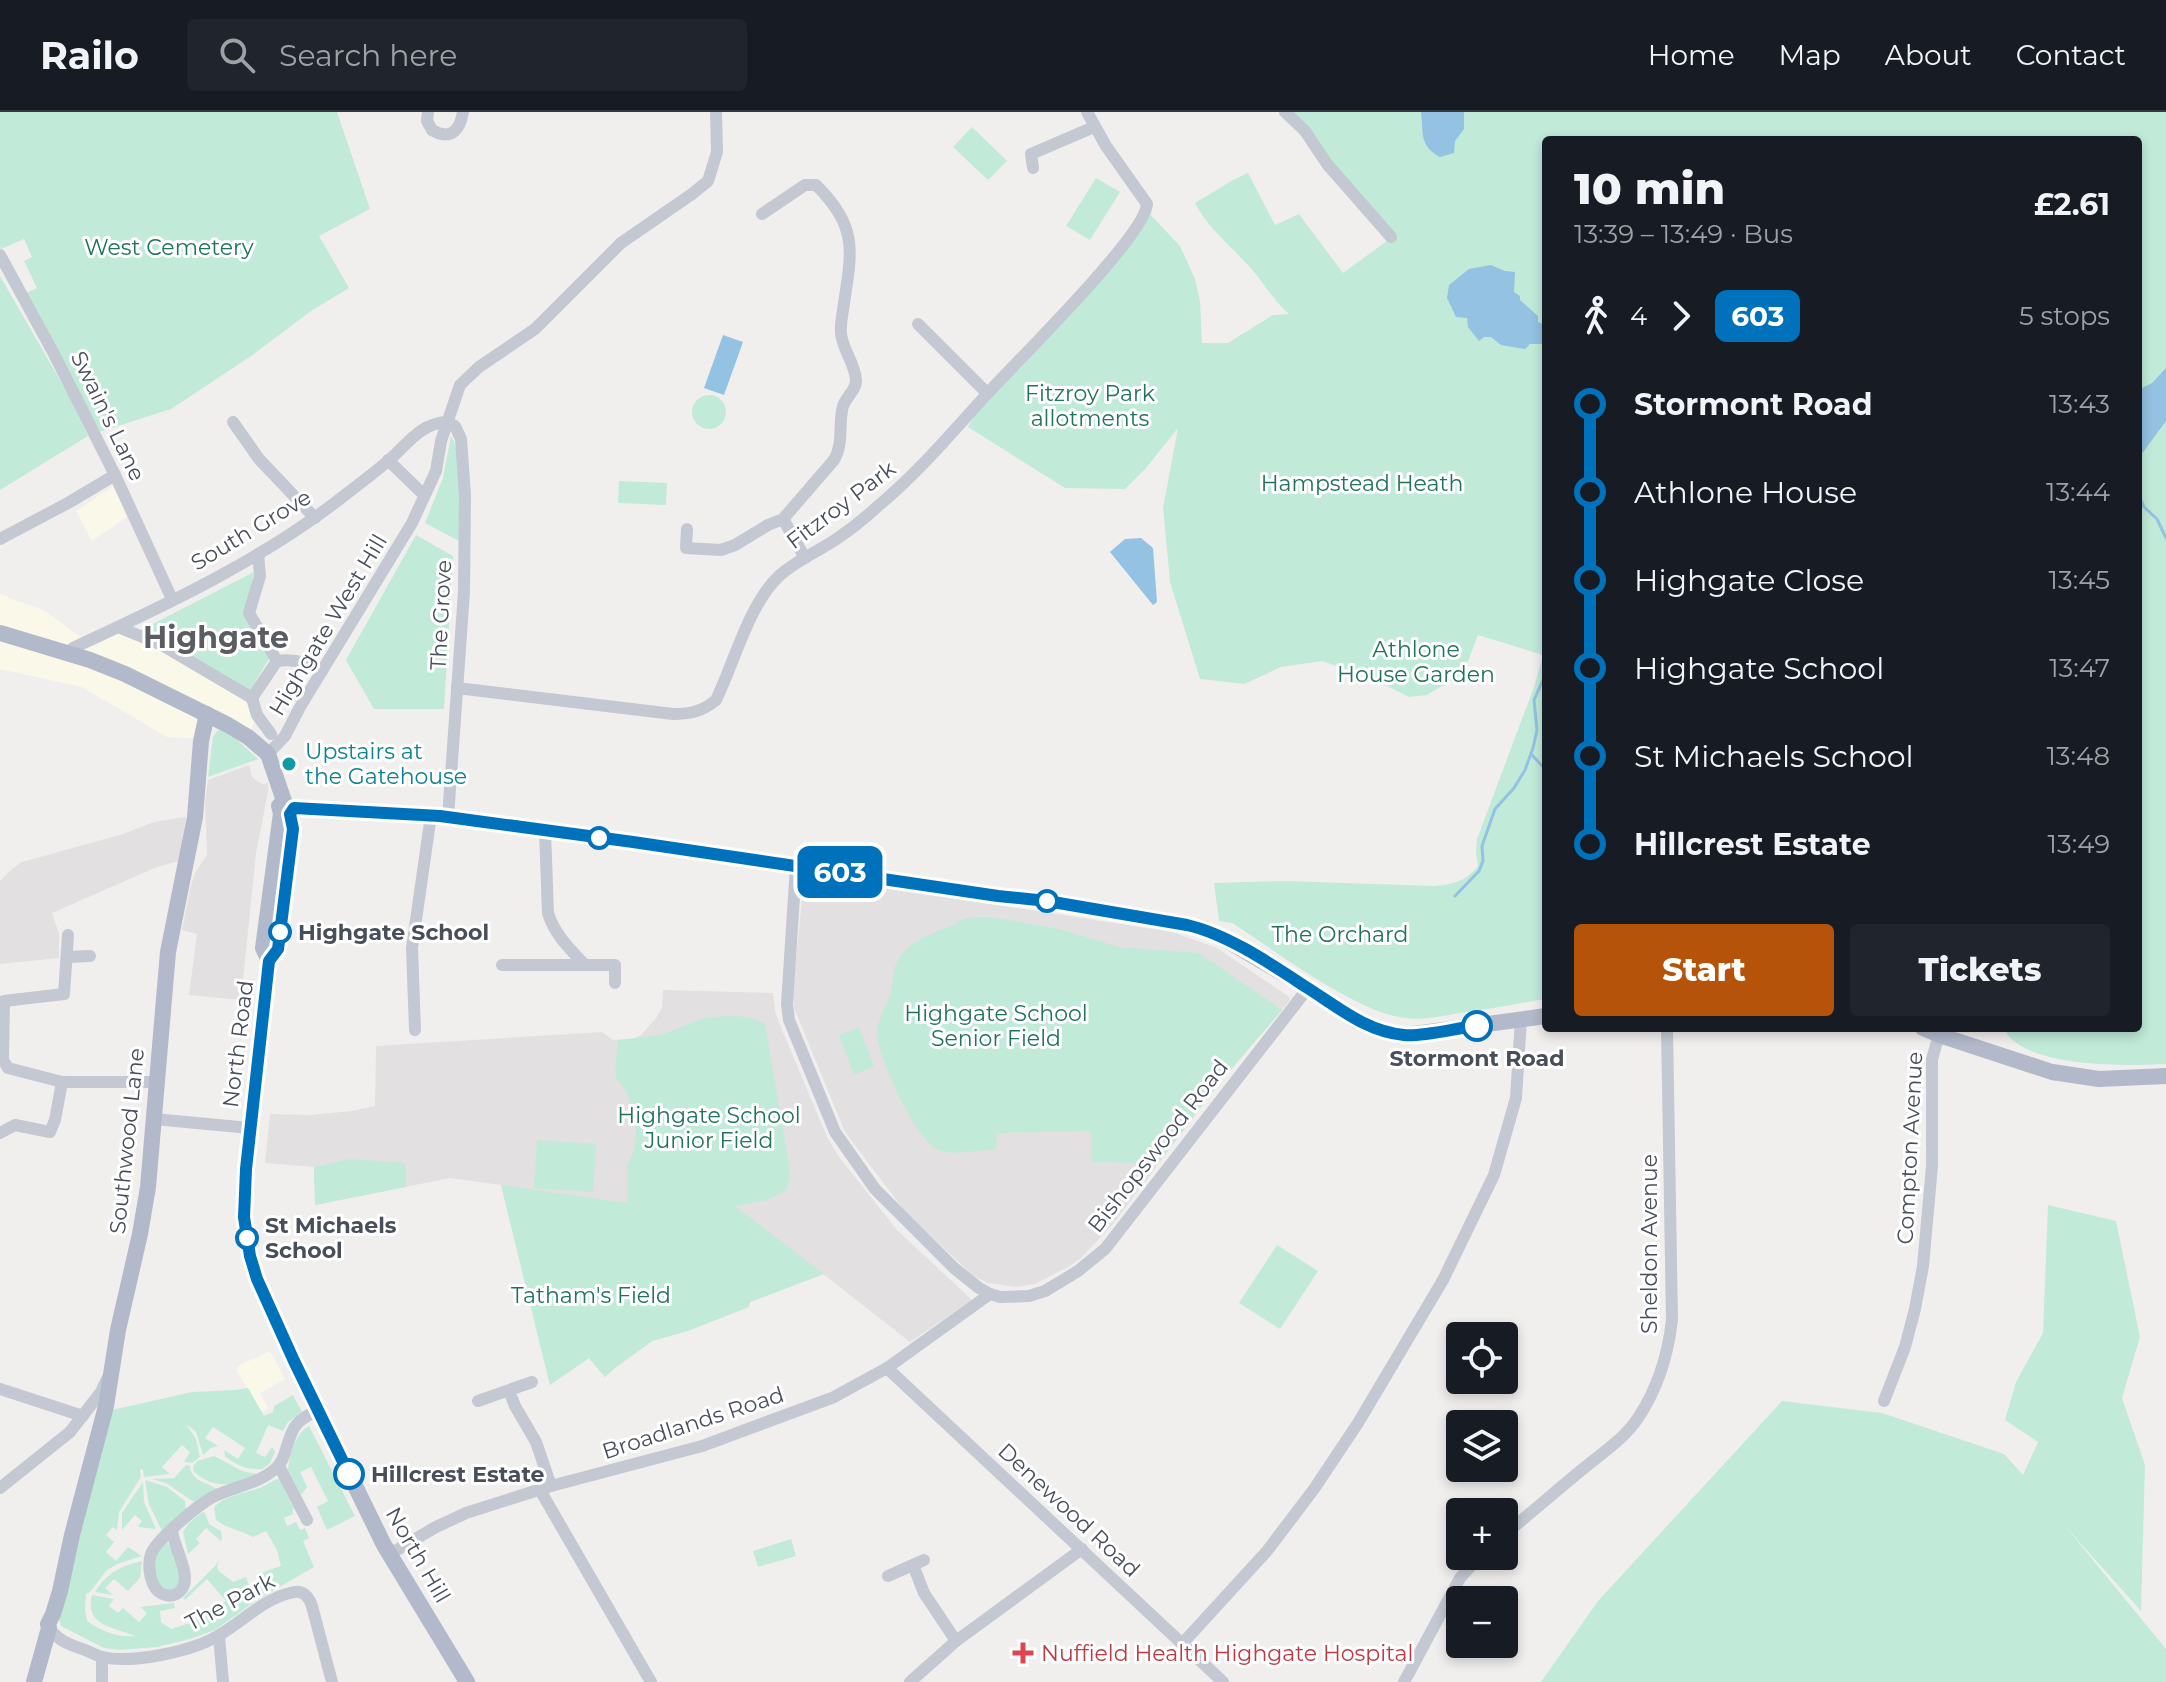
<!DOCTYPE html>
<html lang="en">
<head>
<meta charset="utf-8">
<style>
  :root { --surface:#171b24; --page:#20242c; --text:#f1f3f6; --muted:#9ea1a6; --line:#363941; --accent:#b45309 }
  body { margin:0; font-family:Montserrat,sans-serif; background:var(--page); color:var(--text); height:100vh; display:flex; flex-direction:column; font-size:30px; white-space:nowrap }
  * { box-sizing:border-box; margin:0 }
  p { font-size:26px; color:var(--muted) }
  .icon { flex:none; width:44px; height:44px; fill:none; stroke:currentColor; stroke-width:2; stroke-linecap:round; stroke-linejoin:round }
  .map { position:relative; flex:1; overflow:hidden }
  .details { position:absolute; left:1542px; top:24px; width:600px; height:896px; display:flex; flex-direction:column; background:var(--surface); border-radius:8px; box-shadow:0 4px 12px #0003 }
  .details>* { flex:none }
  .badge { padding:0 16px; border-radius:12px; font-size:28px; line-height:52px }
  .buttons { position:absolute; left:1446px; top:1210px; display:grid; gap:16px }
  .buttons a { display:grid; place-items:center; width:72px; height:72px; border-radius:8px; background:var(--surface); box-shadow:0 4px 12px #0003; font-size:40px }
  .map>.badge { position:absolute; translate:-50% -50%; box-shadow:0 0 0 4px #fff }
  .legs { display:flex; align-items:center; gap:12px; height:88px; padding:0 32px; font-size:26px }
  .legs p { margin-inline-start:auto }
  .overview { display:flex; align-items:center; justify-content:space-between; height:136px; padding:0 32px }
  h1 { font-size:44px; font-weight:800; line-height:60px }
  .button { display:flex; gap:16px; margin-top:auto; padding:16px 32px }
  .button a { flex:1; height:92px; border-radius:8px; background:var(--accent); color:#fff; font-size:32px; font-weight:800; line-height:92px; text-align:center }
  .button a+a { background:var(--page); color:var(--text) }
  ul { padding:0 32px; list-style:none }
  li { display:flex; align-items:center; gap:28px; height:88px; font-size:30px }
  li i { display:grid; place-items:center; width:12px; height:100%; margin:0 10px; background:currentColor }
  li i::after { content:''; width:20px; height:20px; margin:-10px; border:6px solid; border-radius:50%; background:var(--surface) }
  li p { margin-inline-start:auto }
  li:first-child i { background:linear-gradient(#0000 50%,currentColor 0) }
  li:last-child i { background:linear-gradient(currentColor 50%,#0000 0) }
  header { display:flex; align-items:center; gap:48px; box-sizing:border-box; height:112px; padding:0 40px; background:var(--surface); border-bottom:2px solid var(--line) }
  header strong { font-size:38px }
  nav { display:flex; gap:44px; margin-inline-start:auto; font-size:28px }
  .search { width:560px; height:72px; background:var(--page); display:flex; align-items:center; gap:20px; box-sizing:border-box; padding:0 28px; border-radius:8px; color:var(--muted); font-size:30px }
  .map>svg:first-child { display:block }
  .commercial { fill:#faf8e9 }
  .education { fill:#e2e0e0 }
  .green { fill:#c1ead9 }
  .water { fill:#93c2e2 }
  .lines { fill:none; stroke-linecap:round; stroke-linejoin:round }
  .stream { stroke:#93c2e2; stroke-width:3 }
  .minor { stroke:#c3c8d2; stroke-width:12 }
  .major { stroke:#b1b9ca; stroke-width:16 }
  .line-1-casing { stroke:#fff; stroke-width:18 }
  .line-1 { stroke:#0072bc; stroke-width:12 }
  .culture-dot { fill:#0f9aa8; stroke:#fff; stroke-width:3 }
  .stop-1-dot { fill:#fff; stroke:#0072bc; stroke-width:4 }
  .health-dot { fill:#e0444e; stroke:#fff; stroke-width:3 }
  .labels { text-anchor:middle; dominant-baseline:central; stroke-width:6; stroke-linejoin:round; paint-order:stroke }
  .park-label { font-size:22px; fill:#21735b; stroke:#fff }
  .street-label { font-size:22px; fill:#484e5a; stroke:#fff }
  .culture-label { font-size:22px; fill:#0d838f; stroke:#fff; text-anchor:start }
  .stop-label { font-size:22px; font-weight:bold; fill:#484e5a; stroke:#fff; text-anchor:start }
  .health-label { font-size:22px; fill:#be3a42; stroke:#fff; text-anchor:start }
  .district-label { font-size:30px; font-weight:bold; fill:#5c5d62; stroke:#fff }
</style>
</head>
<body>
<header>
<strong>Railo</strong>
<div class="search"><svg class="icon" aria-label="search" viewBox="0 0 24 24"><circle cx="10" cy="10" r="6"/><path d="M15 15l6 6"/></svg>Search here</div>
<nav><a>Home</a><a>Map</a><a>About</a><a>Contact</a></nav>
</header>
<div class="map">
<svg width="2166" height="1570" viewBox="0 0 2166 1570">
  <rect width="100%" height="100%" fill="#f1efee"/>
  <!-- commercial -->
  <g class="commercial">
    <polygon points="113,374 127,405 92,429 76,399"/>
    <polygon points="0,482 45,499 86,529 118,515 247,585 257,603 248,625 207,603 202,627 167,625 82,575 0,557"/>
    <polygon points="270,1239 285,1267 260,1281 268,1296 261,1300 237,1259 238,1254"/>
  </g>
  <!-- education -->
  <g class="education">
    <polygon points="249,653 252,665 257,669 263,672 268,671 268,680 256,741 241,888 189,883 197,822 182,818 190,777 195,761 207,743 205,690 208,668"/>
    <polygon points="186,705 179,749 157,755 52,801 59,822 59,846 0,852 0,769 12,757 22,750 123,722 154,710"/>
    <polygon points="804,766 836,768 1172,820 1217,836 1288,884 1290,888 1221,969 1113,1112 1081,1146 1068,1155 1035,1172 1016,1175 988,1171 972,1163 904,1098 845,1020 794,896 793,880"/>
    <polygon points="663,878 773,881 775,899 780,913 828,1027 839,1045 897,1118 972,1188 910,1230 823,1162 655,1227 615,1256 605,1265 589,1246 550,1273 501,1073 450,1066 315,1093 314,1055 265,1051 270,1002 310,1003 352,999 375,994 376,934 602,920 613,928 633,927 641,923 656,906 662,896"/>
  </g>
  <!-- green -->
  <g class="green">
    <polygon points="0,0 337,0 370,97 319,124 349,176 311,199 251,244 171,297 99,320 26,181 37,176 24,149 32,145 24,127 1,137 0,135"/>
    <path d="M 1285,0 L 2166,0 L 2166,952 C 2126,954 2024,957 2003,916 L 2138,916 L 2138,28 L 1546,28 L 1546,887 C 1515,892 1485,898 1454,902 C 1438,905 1421,908 1405,906 C 1355,900 1276,839 1232,811 L 1219,809 L 1214,771 L 1284,769 L 1435,774 C 1454,772 1466,769 1478,754 L 1476,742 L 1477,727 L 1534,575 L 1543,543 L 1478,523 L 1463,562 L 1427,583 L 1409,585 L 1371,566 L 1322,549 L 1281,555 L 1244,572 L 1200,567 L 1170,470 L 1163,396 L 1178,316 L 1146,356 L 1125,377 L 1065,376 L 968,315 L 987,281 L 1147,99 L 1180,134 L 1195,167 L 1200,189 L 1202,231 L 1228,231 L 1273,203 L 1289,202 C 1271,187 1261,165 1244,149 C 1227,131 1206,113 1195,91 L 1233,68 L 1248,61 L 1275,113 L 1299,102 L 1343,161 L 1391,126 Z"/>
    <polygon points="972,15 1007,49 988,68 953,35"/>
    <polygon points="1096,66 1120,80 1090,128 1066,114"/>
    <polygon points="0,164 68,282 88,324 0,378"/>
    <circle cx="709" cy="300" r="17"/>
    <path d="M 451,324 C 464,343 459,405 459,429 L 425,411 L 443,366 Z"/>
    <polygon points="619,369 667,371 666,393 618,391"/>
    <polygon points="416,423 453,444 444,597 374,597 346,548"/>
    <polygon points="254,460 245,502 270,545 249,580 139,519"/>
    <polygon points="222,618 234,625 258,647 208,665 213,625 217,619"/>
    <path d="M 972,805 L 990,805 L 1059,817 L 1119,835 L 1199,841 L 1282,898 L 1221,969 L 1158,1051 L 1091,1050 L 1091,1019 L 997,1021 L 996,1037 C 978,1038 951,1045 935,1036 C 914,1023 878,945 877,921 C 877,907 887,894 891,880 C 893,871 892,859 897,850 C 897,849 903,841 904,840 C 917,825 940,819 958,811 L 957,809 Z"/>
    <path d="M 713,905 C 730,904 751,902 765,912 L 789,1053 L 790,1067 L 785,1079 L 767,1088 L 735,1094 L 824,1162 L 750,1190 L 749,1195 L 688,1219 L 652,1229 L 615,1256 L 605,1265 L 589,1246 L 550,1273 L 501,1073 L 627,1091 L 627,1054 L 634,1039 L 636,1023 L 634,1005 L 627,980 L 617,968 L 615,960 L 618,928 L 661,923 L 704,906 Z"/>
    <polygon points="859,916 874,954 854,963 839,923"/>
    <polygon points="537,1028 596,1032 593,1080 534,1076"/>
    <polygon points="350,1047 406,1051 406,1075 315,1093 314,1055"/>
    <polygon points="2048,1093 2116,1109 2140,1225 2122,1286 2145,1353 2141,1499 2065,1414 2166,1537 2166,1570 1541,1570 1598,1489 1782,1289 1882,1301 2004,1342 2023,1363 2038,1330 2005,1308 2016,1270 2043,1221"/>
    <polygon points="1277,1133 1318,1159 1280,1217 1239,1191"/>
    <path d="M 248,1276 L 264,1304 L 273,1300 L 274,1294 L 293,1283 L 302,1300 L 288,1310 L 283,1319 L 268,1313 L 256,1341 L 265,1345 L 272,1335 L 275,1340 L 270,1351 L 263,1357 C 247,1358 237,1354 225,1344 L 224,1338 L 238,1347 L 245,1336 L 213,1315 L 205,1326 L 218,1334 L 211,1336 L 203,1343 L 196,1320 L 186,1312 L 196,1327 L 200,1345 L 192,1351 L 184,1350 L 190,1340 L 182,1333 L 162,1355 L 170,1362 L 144,1365 L 143,1358 L 140,1357 L 141,1365 L 119,1400 L 117,1418 L 113,1415 L 106,1423 L 114,1430 L 106,1440 L 116,1449 L 128,1435 L 142,1444 L 117,1452 L 106,1459 L 90,1480 L 86,1482 L 85,1498 L 87,1509 C 102,1519 117,1526 135,1524 C 114,1515 84,1514 92,1483 L 114,1487 L 109,1494 L 118,1501 L 123,1496 L 139,1510 L 147,1501 L 140,1495 L 174,1491 L 175,1496 L 160,1499 L 161,1510 L 171,1517 L 190,1511 L 226,1489 L 207,1467 L 185,1488 L 183,1486 L 216,1453 L 219,1448 L 217,1456 L 219,1459 L 233,1470 L 246,1465 L 249,1474 L 265,1469 L 263,1460 L 281,1454 L 277,1438 L 266,1419 L 253,1425 C 241,1418 227,1417 216,1408 L 214,1395 C 226,1383 246,1381 262,1375 C 268,1372 273,1368 279,1367 L 293,1395 L 293,1402 L 284,1406 L 287,1414 L 296,1410 L 300,1418 L 305,1416 L 309,1426 L 303,1429 L 314,1455 L 257,1488 L 215,1518 L 190,1527 L 157,1535 L 120,1538 L 104,1536 L 61,1514 L 58,1503 L 112,1298 L 192,1280 L 235,1278 Z"/>
    <path d="M 309,1314 L 355,1404 L 327,1418 L 317,1395 L 328,1389 L 311,1355 L 300,1360 L 307,1375 L 301,1383 L 288,1358 C 290,1342 295,1322 309,1314 Z"/>
    <path d="M 214,1344 L 242,1359 L 257,1362 C 232,1373 217,1379 194,1360 L 193,1355 L 197,1349 Z"/>
    <path d="M 186,1353 L 190,1354 C 191,1369 206,1370 217,1377 L 194,1390 L 166,1371 L 152,1367 L 174,1366 Z"/>
    <polygon points="145,1368 167,1375 185,1389 186,1397 162,1419 149,1392"/>
    <polygon points="143,1370 144,1390 156,1417 138,1415 142,1409 135,1403 122,1418 122,1401"/>
    <polygon points="202,1400 205,1401 209,1412 221,1419 222,1426 221,1429 206,1416 196,1427 200,1431 188,1442 183,1420 189,1411"/>
    <path d="M 166,1427 L 179,1452 L 181,1472 L 172,1480 L 158,1473 C 152,1451 151,1445 166,1427 Z"/>
    <polygon points="791,1427 796,1444 758,1455 753,1439"/>
    <path d="M 142,1449 L 140,1466 L 128,1479 L 114,1467 L 105,1476 L 113,1483 L 95,1480 C 107,1461 120,1454 142,1449 Z"/>
  </g>
  <!-- water -->
  <g class="water">
    <path d="M 1421,0 L 1464,0 L 1464,17 L 1455,29 L 1454,41 L 1440,45 C 1418,33 1424,20 1421,0 Z"/>
    <polygon points="1491,153 1505,159 1515,160 1514,180 1520,184 1520,188 1538,204 1538,210 1546,213 1546,232 1530,232 1525,237 1501,233 1491,225 1484,225 1479,229 1468,215 1467,206 1456,205 1447,186 1449,173 1469,157"/>
    <polygon points="723,223 743,230 724,283 704,276"/>
    <polygon points="2166,256 2166,309 2138,347 2138,278 2152,271"/>
    <polygon points="1141,426 1153,436 1157,490 1153,493 1110,440 1125,427"/>
  </g>
  <g class="lines">
    <!-- stream -->
    <g class="stream">
      <polyline points="2138,382 2144,395 2157,407 2166,426"/>
      <polyline points="1532,643 1546,658"/>
      <polyline points="1455,784 1479,759 1483,749 1482,734 1495,697 1514,676 1525,658 1533,636 1537,618 1534,588 1546,561"/>
    </g>
    <!-- minor -->
    <g class="minor">
      <path d="M 428,0 L 427,9 L 432,18 C 451,29 460,18 463,0"/>
      <polyline points="1285,0 1305,19 1327,52 1391,125"/>
      <polyline points="1033,56 1031,42 1094,15"/>
      <polyline points="0,143 54,242 115,363 172,487"/>
      <polyline points="918,212 987,281"/>
      <polyline points="233,310 259,347 315,406"/>
      <polyline points="447,310 455,314 461,327 465,383 464,480 448,705"/>
      <polyline points="388,348 424,383"/>
      <polyline points="783,407 805,446"/>
      <path d="M 687,417 L 686,436 L 721,438 L 735,433 L 768,413 L 783,407 L 834,348 C 844,331 838,312 843,294 C 846,285 857,277 856,268 C 855,251 842,237 841,221 C 840,212 843,200 844,191 C 852,139 858,114 816,73 L 805,73 L 762,102"/>
      <polyline points="0,427 68,391 115,363"/>
      <polyline points="118,515 162,533 252,586 277,549 249,501 260,464 258,442"/>
      <path d="M 70,542 L 73,536 C 166,493 264,447 345,383 C 359,372 374,361 388,349 C 407,333 420,311 447,310"/>
      <path d="M 277,549 C 295,546 306,551 322,559"/>
      <path d="M 457,576 L 673,602 C 691,602 703,599 716,588 C 734,551 749,492 779,464 C 795,449 817,440 835,428 C 850,418 865,406 878,394 C 919,360 952,320 988,281 C 1015,251 1146,123 1147,92 L 1106,34 L 1087,0"/>
      <polyline points="252,586 257,603 271,622"/>
      <polyline points="268,642 285,624 300,595 412,411 436,359 441,329 460,273 479,255 535,217 621,131 692,82 708,69 717,40 716,0"/>
      <path d="M 545,719 L 548,801 C 554,822 571,838 585,853 L 615,853 L 615,871"/>
      <polyline points="796,754 787,892 789,908 835,1020 875,1077 954,1156 979,1176 990,1182 1000,1185 1029,1184 1045,1179 1078,1159 1105,1137 1308,876"/>
      <polyline points="68,823 64,882 4,889 3,948 8,956 62,970 156,970"/>
      <polyline points="67,845 90,844"/>
      <polyline points="502,853 585,853"/>
      <polyline points="415,918 412,836 431,703"/>
      <polyline points="154,1007 250,1016"/>
      <polyline points="0,1021 15,1013 50,1020 55,1008 62,970"/>
      <polyline points="887,1256 1223,1570"/>
      <polyline points="0,1277 83,1304"/>
      <polyline points="509,1279 515,1294 536,1330 551,1374"/>
      <polyline points="478,1289 532,1270"/>
      <polyline points="1884,1289 1905,1235 1915,1197 1923,1154 1932,1054 1932,947 1939,923"/>
      <polyline points="279,1354 307,1408"/>
      <polyline points="0,1376 70,1320 101,1280 107,1267"/>
      <polyline points="540,1378 651,1570"/>
      <path d="M 172,1418 C 173,1434 192,1463 182,1477 C 173,1489 158,1483 153,1472 C 149,1463 148,1451 151,1442 C 157,1427 200,1391 215,1384 C 235,1374 259,1372 276,1356 C 288,1346 286,1324 297,1312 C 302,1306 311,1302 317,1298"/>
      <path d="M 1504,1423 C 1531,1401 1557,1378 1584,1356 C 1602,1341 1625,1326 1638,1306 C 1658,1276 1668,1243 1672,1208 L 1667,916"/>
      <polyline points="390,1442 434,1416 466,1401 551,1374 702,1334 834,1285 887,1256 990,1182"/>
      <polyline points="913,1453 924,1481 956,1529"/>
      <polyline points="888,1464 924,1448"/>
      <path d="M 49,1516 C 58,1529 71,1533 85,1538 C 90,1540 96,1543 102,1545 C 133,1552 195,1539 221,1522 C 243,1509 264,1487 290,1481 C 302,1477 308,1483 312,1494 L 332,1570"/>
      <polyline points="219,1524 223,1570"/>
      <polyline points="1182,1532 1267,1439 1314,1377 1358,1311 1443,1168 1494,1063 1516,986 1521,907"/>
      <polyline points="102,1570 102,1545"/>
      <polyline points="910,1570 956,1529 1082,1437"/>
      <polyline points="1404,1570 1460,1466 1480,1444"/>
    </g>
    <!-- major -->
    <g class="major">
      <polyline points="0,521 90,548 125,562 228,613 248,625 268,642 284,689"/>
      <polyline points="284,689 279,694 281,701 263,836 269,849 246,1057 244,1105 250,1144 257,1167 294,1249 384,1433 467,1570"/>
      <polyline points="294,696 440,704 633,730 998,784 1047,789 1187,813 1205,817 1233,832 1308,876 1357,909 1383,919 1407,923 1546,904"/>
      <polyline points="269,849 278,837 293,717 290,702"/>
      <polyline points="1923,916 1939,923 2052,960 2099,967 2166,964"/>
      <polyline points="34,1570 49,1516 48,1512 53,1502 60,1479 72,1423 106,1294 118,1218 140,1122 148,1075 168,840 195,705 201,629 207,602"/>
    </g>
  </g>
  <g class="lines">
    <!-- line-1 casing -->
    <g class="line-1-casing">
      <path id="line-1" d="M 349,1362 L 294,1249 L 257,1167 L 250,1144 L 244,1105 L 246,1057 L 269,849 L 278,837 L 293,717 L 290,702 L 294,696 L 440,704 L 633,730 L 998,784 L 1047,789 L 1187,813 C 1227,822 1271,852 1306,875 C 1338,895 1365,919 1404,923 C 1423,925 1456,916 1477,914"/>
    </g>
    <!-- line-1 -->
    <use href="#line-1" class="line-1"/>
  </g>
  <!-- markers -->
  <circle class="culture-dot" cx="289" cy="652" r="8"/>
  <g class="stop-1-dot">
    <circle cx="599" cy="726" r="10"/>
    <circle cx="1047" cy="789" r="10"/>
    <circle cx="280" cy="820" r="10"/>
    <circle cx="1477" cy="914" r="14"/>
    <circle cx="247" cy="1126" r="10"/>
    <circle cx="349" cy="1362" r="14"/>
  </g>
  <path class="health-dot" d="M1019 1529h8v8h8v8h-8v8h-8v-8h-8v-8h8z"/>
  <g class="labels">
    <!-- park labels -->
    <g class="park-label">
      <text x="169" y="135">West Cemetery</text>
      <text x="1090" y="281">Fitzroy Park<tspan x="1090" dy="25">allotments</tspan></text>
      <text x="1362" y="371">Hampstead Heath</text>
      <text x="1416" y="537">Athlone<tspan x="1416" dy="25">House Garden</tspan></text>
      <text x="1340" y="822">The Orchard</text>
      <text x="996" y="901">Highgate School<tspan x="996" dy="25">Senior Field</tspan></text>
      <text x="709" y="1003">Highgate School<tspan x="709" dy="25">Junior Field</tspan></text>
      <text x="591" y="1183">Tatham's Field</text>
    </g>
    <!-- street labels -->
    <g class="street-label">
      <text transform="translate(108 304) rotate(64)">Swain's Lane</text>
      <text transform="translate(841 393) rotate(-37)">Fitzroy Park</text>
      <text transform="translate(251 418) rotate(-31)">South Grove</text>
      <text transform="translate(441 503) rotate(-87)">The Grove</text>
      <text transform="translate(328 513) rotate(-59)">Highgate West Hill</text>
      <text transform="translate(238 932) rotate(-83)">North Road</text>
      <text transform="translate(127 1029) rotate(-84)">Southwood Lane</text>
      <text transform="translate(1158 1034) rotate(-52)">Bishopswood Road</text>
      <text transform="translate(1910 1036) rotate(-87)">Compton Avenue</text>
      <text transform="translate(1649 1132) rotate(-90)">Sheldon Avenue</text>
      <text transform="translate(693 1311) rotate(-18)">Broadlands Road</text>
      <text transform="translate(1069 1398) rotate(43)">Denewood Road</text>
      <text transform="translate(418 1443) rotate(60)">North Hill</text>
      <text transform="translate(230 1490) rotate(-28)">The Park</text>
    </g>
    <!-- culture labels -->
    <g class="culture-label">
      <text x="305" y="639">Upstairs at<tspan x="305" dy="25">the Gatehouse</tspan></text>
    </g>
    <!-- stop labels -->
    <g class="stop-label">
      <text x="298" y="820">Highgate School</text>
      <text x="1477" y="946" text-anchor="middle">Stormont Road</text>
      <text x="265" y="1113">St Michaels<tspan x="265" dy="25">School</tspan></text>
      <text x="371" y="1362">Hillcrest Estate</text>
    </g>
    <!-- health labels -->
    <g class="health-label">
      <text x="1041" y="1541">Nuffield Health Highgate Hospital</text>
    </g>
    <!-- district labels -->
    <g class="district-label">
      <text x="216" y="525">Highgate</text>
    </g>
  </g>
</svg>
<div class="buttons">
<a><svg class="icon" aria-label="locate" viewBox="0 0 24 24"><circle cx="12" cy="12" r="6"/><path d="M12 2v4M12 18v4M2 12h4M18 12h4"/></svg></a>
<a><svg class="icon" aria-label="layers" viewBox="0 0 24 24"><path d="M12 4l9 5-9 5-9-5zM3 14l9 5 9-5"/></svg></a>
<a>+</a>
<a>−</a>
</div>
<b class="badge" style="left:840px;top:760px;background:#0072bc;color:#fff">603</b>
<section class="details">
<div class="overview"><div><h1>10 min</h1><p>13:39 – 13:49 · Bus</p></div><b>£2.61</b></div>
<div class="legs"><svg class="icon" aria-label="walk" viewBox="0 0 24 24"><circle cx="13" cy="4" r="2"/><path d="M13 8l-2 6 4 7M11 14l-3 7M7 12l3-4h3l4 4"/></svg>4<svg class="icon" aria-label="forward" viewBox="0 0 24 24"><path d="M9 5l7 7-7 7"/></svg><b class="badge" style="background:#0072bc;color:#fff">603</b><p>5 stops</p></div>
<ul>
<li><i style="color:#0072bc"></i><b>Stormont Road</b><p>13:43</p></li>
<li><i style="color:#0072bc"></i><span>Athlone House</span><p>13:44</p></li>
<li><i style="color:#0072bc"></i><span>Highgate Close</span><p>13:45</p></li>
<li><i style="color:#0072bc"></i><span>Highgate School</span><p>13:47</p></li>
<li><i style="color:#0072bc"></i><span>St Michaels School</span><p>13:48</p></li>
<li><i style="color:#0072bc"></i><b>Hillcrest Estate</b><p>13:49</p></li>
</ul>
<div class="button"><a>Start</a><a>Tickets</a></div>
</section>
</div>
</body>
</html>
